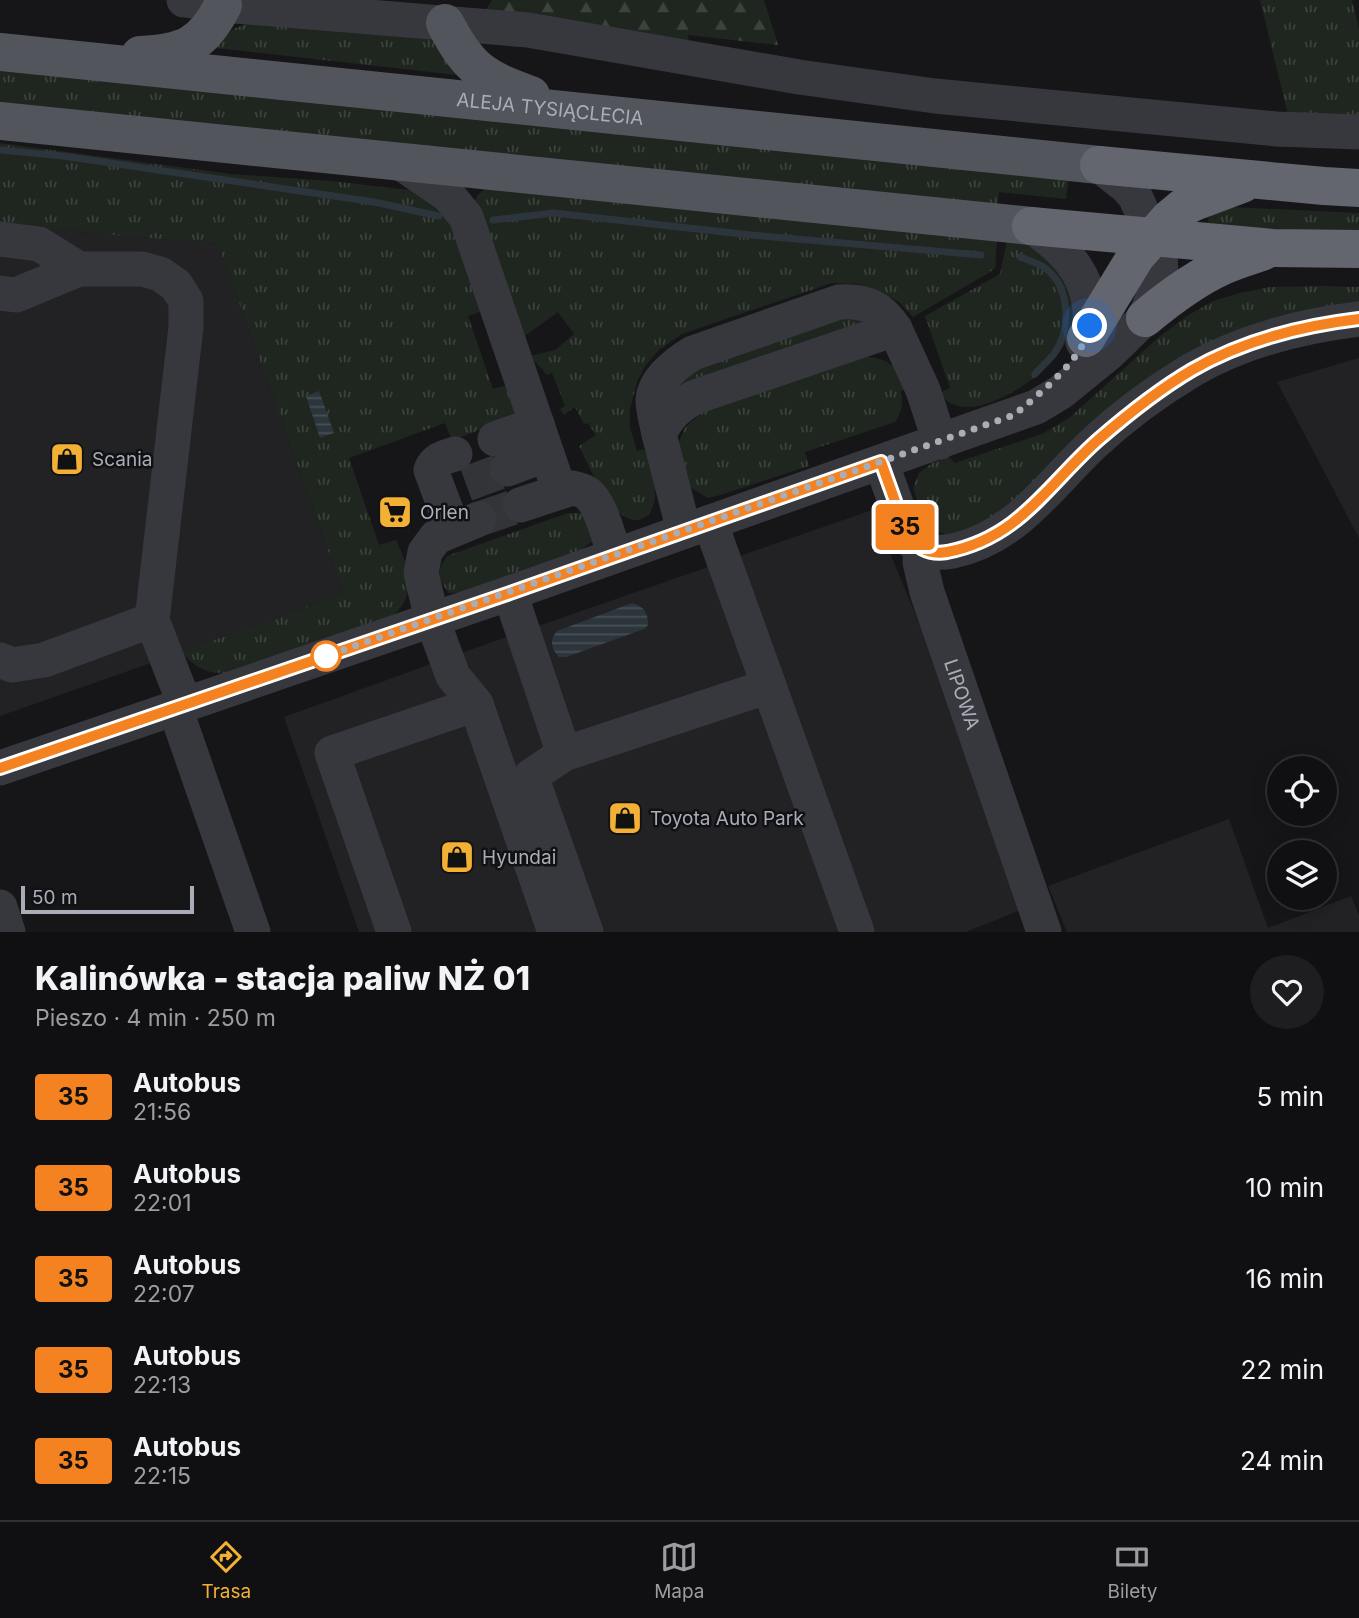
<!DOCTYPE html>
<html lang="pl">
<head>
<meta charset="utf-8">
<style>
  :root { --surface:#101012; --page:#1e1e20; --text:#f1f3f6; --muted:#9c9d9f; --line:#303032; --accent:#f2b134 }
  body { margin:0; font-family:Inter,sans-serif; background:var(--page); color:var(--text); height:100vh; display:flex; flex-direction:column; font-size:26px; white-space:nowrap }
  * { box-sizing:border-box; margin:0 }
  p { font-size:23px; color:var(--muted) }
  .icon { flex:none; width:38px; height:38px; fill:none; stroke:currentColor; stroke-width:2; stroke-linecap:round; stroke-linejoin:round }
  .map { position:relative; height:932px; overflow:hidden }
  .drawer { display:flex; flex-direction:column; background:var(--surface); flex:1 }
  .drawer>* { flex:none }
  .badge { padding:0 14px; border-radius:5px; font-size:24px; line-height:46px }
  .tools { position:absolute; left:1267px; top:756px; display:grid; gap:14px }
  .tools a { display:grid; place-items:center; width:70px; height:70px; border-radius:50%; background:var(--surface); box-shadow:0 4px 18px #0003,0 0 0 2px var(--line); font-size:35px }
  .scale { position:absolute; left:21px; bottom:18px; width:173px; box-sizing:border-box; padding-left:7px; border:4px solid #a8adb8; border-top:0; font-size:19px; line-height:24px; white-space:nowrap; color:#a8adb8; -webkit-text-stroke:5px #111113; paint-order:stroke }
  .you { position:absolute; width:35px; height:35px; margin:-18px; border:5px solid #fff; border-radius:50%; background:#1a73e8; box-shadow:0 0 0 10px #1a73e833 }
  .map>.badge { position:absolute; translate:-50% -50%; box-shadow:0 0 0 4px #fff }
  .round { display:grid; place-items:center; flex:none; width:74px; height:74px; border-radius:37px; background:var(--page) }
  .summary { display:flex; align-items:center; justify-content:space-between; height:119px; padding:0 35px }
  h1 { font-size:33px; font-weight:800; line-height:52px }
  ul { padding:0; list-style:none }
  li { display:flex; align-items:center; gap:21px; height:91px; padding:0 35px }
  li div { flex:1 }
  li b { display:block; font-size:26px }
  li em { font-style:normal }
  li .badge { min-width:77px; font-weight:700; text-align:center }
  .menu { display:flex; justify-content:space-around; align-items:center; height:98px; border-top:2px solid var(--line); background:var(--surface); font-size:19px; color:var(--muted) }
  .menu a { display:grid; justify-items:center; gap:4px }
  .menu .current { color:var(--accent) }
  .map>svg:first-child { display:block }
  .built { fill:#222225 }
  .grass { fill:url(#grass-tufts) }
  .forest { fill:url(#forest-firs) }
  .water { fill:url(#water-rules) }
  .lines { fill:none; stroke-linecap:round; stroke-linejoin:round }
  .stream { stroke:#2c353c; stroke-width:7 }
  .minor-tunnel { stroke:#333438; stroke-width:35; stroke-dasharray:35 18; stroke-linecap:butt }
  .minor { stroke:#37383d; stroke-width:35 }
  .major { stroke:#53555c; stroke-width:38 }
  .highway { stroke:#63666e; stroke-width:38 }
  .line-casing { stroke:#fff; stroke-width:16 }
  .line { stroke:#f58220; stroke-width:10 }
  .walk { stroke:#a8adb8; stroke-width:7; stroke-dasharray:0 12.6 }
  .stop-dot { fill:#fff; stroke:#f58220; stroke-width:3.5 }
  .labels { text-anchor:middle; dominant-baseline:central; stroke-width:5; stroke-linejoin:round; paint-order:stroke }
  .street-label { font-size:19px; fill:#a8adb8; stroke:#111113 }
  .poi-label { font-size:19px; fill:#a8adb8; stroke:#111113; text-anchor:start }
</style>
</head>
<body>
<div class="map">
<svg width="1359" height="932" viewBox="0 0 1359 932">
  <defs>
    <pattern id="grass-tufts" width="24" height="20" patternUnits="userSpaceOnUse" patternTransform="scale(1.75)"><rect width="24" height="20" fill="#1e261f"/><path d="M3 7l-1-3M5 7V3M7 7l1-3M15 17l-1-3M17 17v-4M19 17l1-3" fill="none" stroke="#3c433d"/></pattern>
    <pattern id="forest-firs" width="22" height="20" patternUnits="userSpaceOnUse" patternTransform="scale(1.75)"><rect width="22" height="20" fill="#1e261f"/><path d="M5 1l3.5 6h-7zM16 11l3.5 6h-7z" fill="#3c433d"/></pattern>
    <pattern id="water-rules" width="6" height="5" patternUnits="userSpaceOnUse" patternTransform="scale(1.75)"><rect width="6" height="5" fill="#2c353c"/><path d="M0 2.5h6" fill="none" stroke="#485056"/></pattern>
  </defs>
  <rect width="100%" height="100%" fill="#161618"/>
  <!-- built -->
  <g class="built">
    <polygon points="0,225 218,244 343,593 154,662 0,716"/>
    <polygon points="1359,358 1359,538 1277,382"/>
    <polygon points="872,510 958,716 1023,909 966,932 359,932 284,717 478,647"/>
    <polygon points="1229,819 1268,928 1351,896 1359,915 1359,932 1067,932 1048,886"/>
  </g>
  <!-- grass -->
  <g class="grass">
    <polygon points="1260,0 1352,0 1359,29 1359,118 1289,119"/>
    <path d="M 260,21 L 432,39 L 457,75 L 215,48 C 231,27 235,27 260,21 Z"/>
    <polygon points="0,64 1069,177 1066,199 999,192 997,210 0,110"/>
    <path d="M 0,143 L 231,174 L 331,181 L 427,192 L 440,199 L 488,309 L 468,316 L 493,389 L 516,383 L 521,403 L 513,418 L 452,440 L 445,423 L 349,458 L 379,545 L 396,540 C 408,566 418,590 395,614 L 225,673 C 206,674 194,666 181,652 L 343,593 L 218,244 L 0,225 Z"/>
    <path d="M 485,188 L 997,240 L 995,268 L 990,272 L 913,317 L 899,302 L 873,288 L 859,284 L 832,283 L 682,334 L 659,350 L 645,366 L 637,382 L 630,409 L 630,428 L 637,451 L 644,449 C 650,464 656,483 655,499 C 654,505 651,510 649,515 C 645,517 642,519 639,520 C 612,524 589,465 579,446 L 596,435 L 588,423 L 584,424 L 575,407 L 564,415 L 560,409 L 565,406 L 552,373 L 547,375 L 530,356 L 555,350 L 574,334 L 558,312 L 522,338 L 473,205 L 477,196 Z"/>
    <polygon points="1211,206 1359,213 1359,236 1206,231"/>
    <path d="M 1007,241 L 1029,243 L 1065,271 C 1069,291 1077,311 1071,330 C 1066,345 1052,364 1039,374 C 1015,393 963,426 939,393 L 950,388 L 925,316 L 1000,274 Z"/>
    <polygon points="1325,286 1359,287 1359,304 1304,312 1033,486 983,523 950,536 937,531 925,522 913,488 919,473 932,463 949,457 955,463 1042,434 1069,418 1159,337 1187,316 1213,301 1240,293 1270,287"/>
    <polygon points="838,318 855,319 864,322 668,394 681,375"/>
    <path d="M 866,357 C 890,358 896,368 908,387 L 901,391 C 903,403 902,412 895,422 L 805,452 L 809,466 L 720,495 L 708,498 L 688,486 L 677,446 L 686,426 L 703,412 Z"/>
    <path d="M 568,513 L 579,513 L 588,517 L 593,541 L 579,551 L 463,592 L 449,593 C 437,578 436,572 447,556 Z"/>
  </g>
  <!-- forest -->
  <polygon class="forest" points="492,0 764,0 778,45 688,35 691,52 483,14"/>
  <!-- water -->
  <g class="water">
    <polygon points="319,391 334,433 320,438 306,396"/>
    <path d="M 632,603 C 644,607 648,612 648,625 L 644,629 L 566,657 L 559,657 C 551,648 549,640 557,631 Z"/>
  </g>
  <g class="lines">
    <!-- stream -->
    <g class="stream">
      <polyline points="0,150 63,156 374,202 439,216"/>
      <polyline points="493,220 554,213 751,235 981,255"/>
      <path d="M 1020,257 C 1028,260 1038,263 1045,268 C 1071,287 1071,330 1054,354 C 1048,361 1041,367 1035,374"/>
    </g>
    <!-- minor-tunnel -->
    <g class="minor-tunnel">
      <polyline points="466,484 507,469"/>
      <polyline points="479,519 520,505"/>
    </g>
    <!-- minor -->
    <g class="minor">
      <polyline points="184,0 223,5 528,30 799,77 935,96 1277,129 1359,132"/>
      <polyline points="401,163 448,195 466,217 560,492"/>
      <path d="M 1031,226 C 1062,247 1087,271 1090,310 C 1091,322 1090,332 1083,342"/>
      <polyline points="0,239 39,244 79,269 142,269 160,274 176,285 186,301 186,327 152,620 185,705"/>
      <polyline points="0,293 16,295 79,269 62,268"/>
      <path d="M 659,434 C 657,423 653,411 653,400 C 654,380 678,362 693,353 L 839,302 C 865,300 881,307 895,329"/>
      <polyline points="495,439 537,424"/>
      <path d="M 881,462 L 905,529 C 915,551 930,555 953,551 C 1017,537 1049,485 1094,443 C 1124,415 1157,391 1192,370 C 1244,340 1300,326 1359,319"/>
      <polyline points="507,469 547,454"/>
      <path d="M 520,505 L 572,488 C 577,489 583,490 588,494 C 602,506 608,537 615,555"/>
      <polyline points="710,522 769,686"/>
      <path d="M 453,529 L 431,470 C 435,459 445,457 455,454"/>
      <path d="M 684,531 L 659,434 C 668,416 678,406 695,397 L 895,329 L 923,390 L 940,442"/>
      <path id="s1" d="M 921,549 L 920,562 L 927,592 L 1044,932"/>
      <polyline points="510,593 564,754"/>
      <polyline points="0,660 12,665 44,660 152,620"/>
      <polyline points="476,704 453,676 432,619 421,573 425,552 436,537 479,519"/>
      <polyline points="175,708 253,932"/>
      <polyline points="0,768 510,593 1036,407 1061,392 1109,353 1145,318 1161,275 1160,253 1135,196 1127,187 1099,165"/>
      <polyline points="0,907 8,932"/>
      <polyline points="394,932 332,753 476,704 555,932"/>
      <polyline points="586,932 531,776 564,754 769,686 857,932"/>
    </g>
    <!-- major -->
    <g class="major">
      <path d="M 445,23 C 469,70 484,78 531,95"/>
      <path id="s2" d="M 0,52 L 1099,165"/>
      <path d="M 140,55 C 184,53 203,45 223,5"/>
      <polyline points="0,121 1031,226"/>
    </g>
    <!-- highway -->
    <g class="highway">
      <polyline points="1099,165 1324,186 1359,188"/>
      <polyline points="1031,226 1273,248 1359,249"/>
      <path d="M 1145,318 C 1169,298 1194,279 1223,266 C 1236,260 1251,256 1264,251"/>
      <polyline points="1086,338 1136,256 1170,218 1182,208 1194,202 1242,184"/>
    </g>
  </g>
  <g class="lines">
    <!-- line casing -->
    <g class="line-casing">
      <path id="line" d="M 0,768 L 510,593 L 881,462 L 905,529 C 913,547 928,555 947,552 C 1020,538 1048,484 1098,440 C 1128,414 1158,390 1192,370 C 1244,340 1300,326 1359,319"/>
    </g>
    <!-- line -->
    <use href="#line" class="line"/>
    <!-- walk -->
    <path class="walk" d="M 326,656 L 317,659 L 1014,415 C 1039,394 1083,360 1090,326"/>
  </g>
  <!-- icons -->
  <defs>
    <g id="shop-square" transform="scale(1.75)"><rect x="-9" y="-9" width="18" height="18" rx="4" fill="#f2b134" stroke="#111113"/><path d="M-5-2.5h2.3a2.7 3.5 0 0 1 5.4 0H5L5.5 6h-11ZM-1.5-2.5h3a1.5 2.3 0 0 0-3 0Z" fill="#111"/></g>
    <g id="supermarket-square" transform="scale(1.75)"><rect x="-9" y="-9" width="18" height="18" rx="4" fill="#f2b134" stroke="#111113"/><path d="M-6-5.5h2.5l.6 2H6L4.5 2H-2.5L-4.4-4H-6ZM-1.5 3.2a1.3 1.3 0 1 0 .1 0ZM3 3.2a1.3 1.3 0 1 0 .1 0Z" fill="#111"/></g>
  </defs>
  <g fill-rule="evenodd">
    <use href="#shop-square" x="67" y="459"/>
    <use href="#supermarket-square" x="395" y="512"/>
    <use href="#shop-square" x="625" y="818"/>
    <use href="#shop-square" x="457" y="857"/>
  </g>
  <!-- markers -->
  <circle class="stop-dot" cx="326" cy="656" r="14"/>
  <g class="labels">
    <!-- street labels -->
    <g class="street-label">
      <text stroke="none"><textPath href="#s2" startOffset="553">ALEJA TYSIĄCLECIA</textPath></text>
      <text stroke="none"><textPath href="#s1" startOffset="152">LIPOWA</textPath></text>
    </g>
    <!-- poi labels -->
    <g class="poi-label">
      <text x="92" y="459">Scania</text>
      <text x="420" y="512">Orlen</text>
      <text x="650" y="818">Toyota Auto Park</text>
      <text x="482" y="857">Hyundai</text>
    </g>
  </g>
</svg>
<div class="tools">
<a><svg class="icon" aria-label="locate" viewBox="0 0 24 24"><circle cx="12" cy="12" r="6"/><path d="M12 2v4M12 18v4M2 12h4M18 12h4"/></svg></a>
<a><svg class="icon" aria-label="layers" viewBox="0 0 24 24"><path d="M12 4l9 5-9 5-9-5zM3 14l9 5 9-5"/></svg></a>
</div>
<div class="scale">50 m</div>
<div class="you" style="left:1090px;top:326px"></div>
<b class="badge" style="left:905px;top:527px;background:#f58220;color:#111">35</b>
</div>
<section class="drawer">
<div class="summary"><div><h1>Kalinówka - stacja paliw NŻ 01</h1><p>Pieszo · 4 min · 250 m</p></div><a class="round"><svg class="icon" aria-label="heart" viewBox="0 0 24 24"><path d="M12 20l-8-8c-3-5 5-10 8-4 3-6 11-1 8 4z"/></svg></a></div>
<ul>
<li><span class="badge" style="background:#f58220;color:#111">35</span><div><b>Autobus</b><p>21:56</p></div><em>5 min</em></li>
<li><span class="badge" style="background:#f58220;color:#111">35</span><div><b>Autobus</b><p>22:01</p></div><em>10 min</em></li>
<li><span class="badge" style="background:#f58220;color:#111">35</span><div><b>Autobus</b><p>22:07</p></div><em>16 min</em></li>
<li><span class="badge" style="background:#f58220;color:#111">35</span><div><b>Autobus</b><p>22:13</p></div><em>22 min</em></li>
<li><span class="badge" style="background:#f58220;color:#111">35</span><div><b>Autobus</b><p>22:15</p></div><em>24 min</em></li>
</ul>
</section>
<nav class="menu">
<a class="current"><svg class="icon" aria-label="directions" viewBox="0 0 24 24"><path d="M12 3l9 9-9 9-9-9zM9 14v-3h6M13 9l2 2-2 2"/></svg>Trasa</a>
<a><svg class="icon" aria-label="map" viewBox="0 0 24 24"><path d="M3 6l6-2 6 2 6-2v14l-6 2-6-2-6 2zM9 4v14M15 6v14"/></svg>Mapa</a>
<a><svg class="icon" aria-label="tickets" viewBox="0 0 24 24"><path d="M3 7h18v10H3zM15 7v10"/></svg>Bilety</a>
</nav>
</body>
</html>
